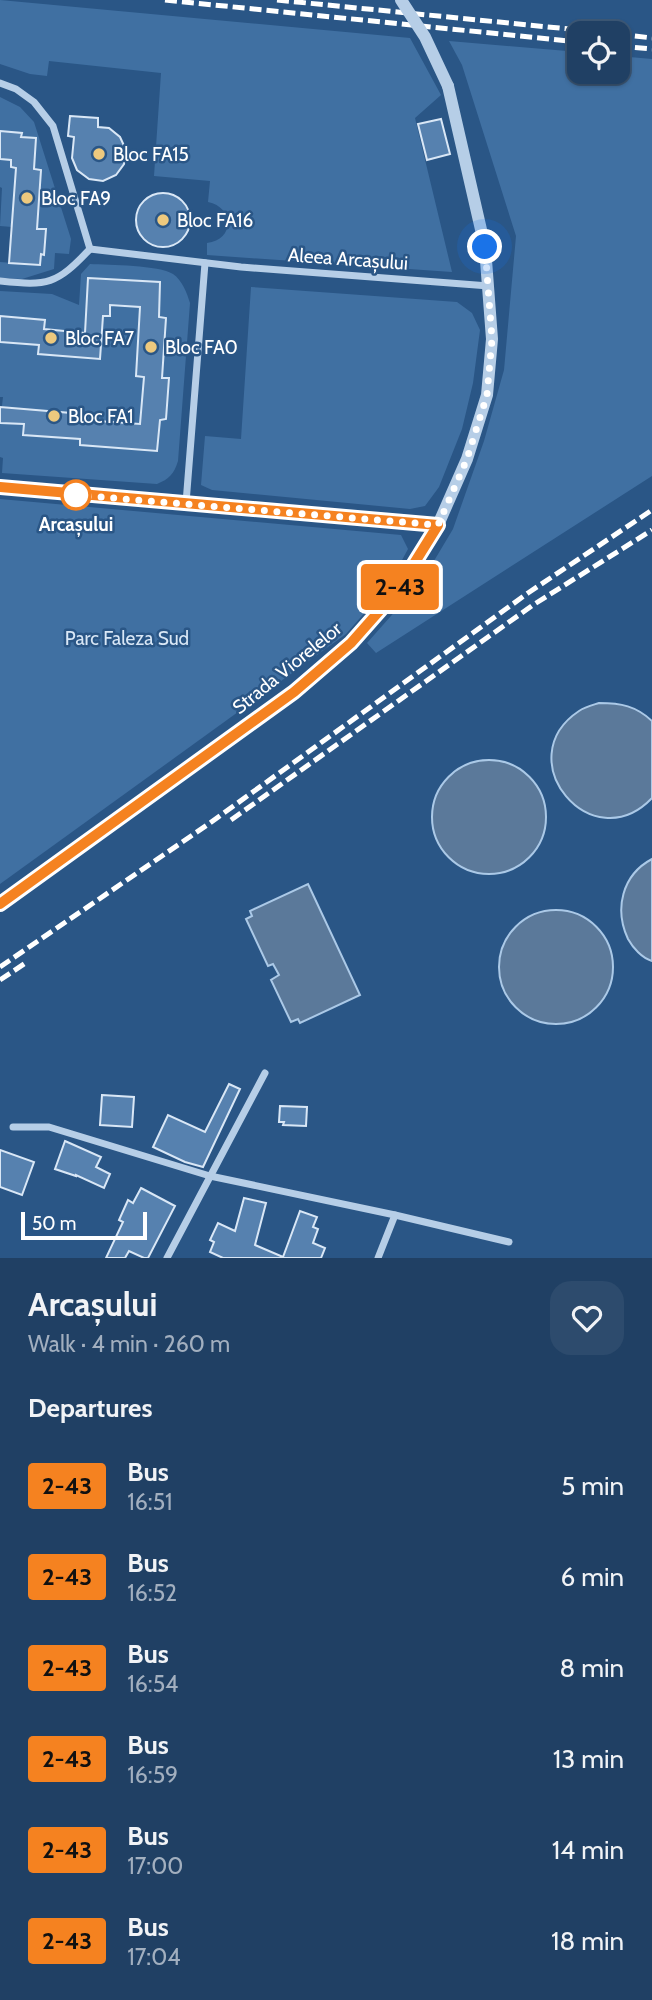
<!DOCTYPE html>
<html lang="en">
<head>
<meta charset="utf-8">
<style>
  :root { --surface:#204064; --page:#2d4b6d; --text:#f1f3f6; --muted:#a2afbf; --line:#3d5978 }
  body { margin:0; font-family:Cabin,sans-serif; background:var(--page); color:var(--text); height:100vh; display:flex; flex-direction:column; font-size:26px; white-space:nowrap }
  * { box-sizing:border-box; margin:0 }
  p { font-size:23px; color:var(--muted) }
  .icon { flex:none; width:38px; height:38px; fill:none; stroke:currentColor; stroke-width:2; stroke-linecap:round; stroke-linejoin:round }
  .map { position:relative; height:1258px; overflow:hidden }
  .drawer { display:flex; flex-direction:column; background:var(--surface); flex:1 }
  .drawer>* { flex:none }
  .badge { padding:0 14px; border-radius:5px; font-size:24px; line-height:46px }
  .fabs { position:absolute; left:567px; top:21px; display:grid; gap:14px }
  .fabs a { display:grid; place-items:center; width:63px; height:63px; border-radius:14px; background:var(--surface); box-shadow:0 2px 5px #0004,0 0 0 2px var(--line); font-size:35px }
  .scale { position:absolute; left:21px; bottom:18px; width:126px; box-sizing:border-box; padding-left:7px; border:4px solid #fff; border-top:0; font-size:19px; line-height:24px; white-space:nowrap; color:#fff; -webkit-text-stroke:5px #2a5686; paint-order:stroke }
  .you { position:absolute; width:35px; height:35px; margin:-18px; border:5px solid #fff; border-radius:50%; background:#1a73e8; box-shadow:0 0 0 10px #1a73e833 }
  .map>.badge { position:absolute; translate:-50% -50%; box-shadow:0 0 0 4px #fff }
  h2 { padding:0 28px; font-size:26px; line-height:63px }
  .round { display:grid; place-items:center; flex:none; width:74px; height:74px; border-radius:21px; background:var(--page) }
  .overview { display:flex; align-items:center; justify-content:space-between; height:119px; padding:0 28px }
  h1 { font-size:33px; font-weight:800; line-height:52px }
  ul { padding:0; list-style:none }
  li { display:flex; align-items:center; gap:21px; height:91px; padding:0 28px }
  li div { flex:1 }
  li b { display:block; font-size:26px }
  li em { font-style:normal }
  li .badge { min-width:77px; font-weight:700; text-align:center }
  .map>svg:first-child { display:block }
  .green { fill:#4070a2; fill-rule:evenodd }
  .water { fill:#5b799a; stroke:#abc9e7; stroke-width:2 }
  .building { fill:#5681af; stroke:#d9e7f6; stroke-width:2 }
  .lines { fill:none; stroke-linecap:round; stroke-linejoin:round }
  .minor { stroke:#b6cee7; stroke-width:7 }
  .tertiary { stroke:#b6cee7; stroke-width:12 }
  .rail { stroke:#fff; stroke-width:5; stroke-dasharray:12 5; stroke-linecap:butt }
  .tertiary-bridge { stroke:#b6cee7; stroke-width:12 }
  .line-casing { stroke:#fff; stroke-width:16 }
  .line { stroke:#f58220; stroke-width:10 }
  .walk { stroke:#fff; stroke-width:7; stroke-dasharray:0 12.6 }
  .poi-dot { fill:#edc97e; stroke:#2a5686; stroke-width:2.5 }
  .stop-dot { fill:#fff; stroke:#f58220; stroke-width:3.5 }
  .labels { text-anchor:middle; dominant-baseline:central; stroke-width:5; stroke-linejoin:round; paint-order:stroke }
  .poi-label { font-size:19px; fill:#fff; stroke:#2a5686; text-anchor:start }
  .street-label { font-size:19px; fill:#fff; stroke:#2a5686 }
  .stop-label { font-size:19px; font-weight:bold; fill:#fff; stroke:#2a5686 }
  .park-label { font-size:19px; fill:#d9e7f6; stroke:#2a5686 }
</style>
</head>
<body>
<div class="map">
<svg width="652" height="1258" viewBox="0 0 652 1258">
  <rect width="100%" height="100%" fill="#2a5686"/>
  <!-- green -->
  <g class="green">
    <path d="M 0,0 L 410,38 L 441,95 L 415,118 L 452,272 L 207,255 L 207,243 C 235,240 234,207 208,202 L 210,181 L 154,176 L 161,73 L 49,61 L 47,76 L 30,74 L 0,64 Z"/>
    <polygon points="449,41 579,52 579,72 618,72 618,56 652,59 652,476 376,653 367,643 422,581 453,529 484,441 504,370 516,236 462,65"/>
    <polygon points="0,97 20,107 34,122 71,239 69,254 55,253 54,269 22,279 0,278 0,262 40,265 41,254 44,254 46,230 37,229 41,170 34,169 36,138 21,137 21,133 0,131"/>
    <polygon points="0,159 11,160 11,167 16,168 12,227 0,226 2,188 0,187"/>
    <path d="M 90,264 C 109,265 159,265 173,274 C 182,280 187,293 190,303 L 178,461 C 174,474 169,479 157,484 L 2,473 L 3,458 L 0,457 L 0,423 L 3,397 L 0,397 L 0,342 L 39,345 L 101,334 L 44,329 L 44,320 L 0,316 L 0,291 L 52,294 L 79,305 L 81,274 ZM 88,279 L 160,282 L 159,317 L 166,318 L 157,451 L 80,445 L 80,439 L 24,435 L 25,410 L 83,414 L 83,420 L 140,424 L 144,377 L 136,376 L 140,307 L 110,305 L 110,316 Z"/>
    <polygon points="251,287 457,302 472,313 480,330 473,383 462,429 439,487 425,506 410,509 212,490 201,485 205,436 241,439"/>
    <polygon points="0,499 401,535 408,549 388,586 346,634 0,884"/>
  </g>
  <!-- water -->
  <g class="water">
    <path d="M 599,703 C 621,703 636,706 652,721 L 652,798 C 592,861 507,759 579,711 C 585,707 593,705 599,703 Z"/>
    <circle cx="489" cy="817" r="57"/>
    <path d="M 652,859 L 652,961 C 642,958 633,948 628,939 C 614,909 622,875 652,859 Z"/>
    <polygon points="308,884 360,995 300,1023 298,1019 291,1022 271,980 279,975 273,964 268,966 246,919 252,916 250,911"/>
    <circle cx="556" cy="967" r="57"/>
  </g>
  <!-- building -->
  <g class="building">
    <polygon points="70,116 98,118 98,127 109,128 120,137 126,150 124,164 116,175 103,181 89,179 77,170 72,158 74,137 68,136"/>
    <polygon points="441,119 450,154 427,160 418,124"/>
    <polygon points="0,131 22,133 21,137 36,138 34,169 41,170 37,229 46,229 44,255 41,254 40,265 9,263 16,168 11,167 11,160 0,159"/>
    <circle cx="163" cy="220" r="27"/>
    <polygon points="88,278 160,282 159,317 166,318 162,378 169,378 166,419 160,420 157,451 80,445 80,439 23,435 24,424 0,423 0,407 83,414 83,420 140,424 144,377 136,376 140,307 110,305 110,316 103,316 100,359 38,354 39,345 0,342 0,316 45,320 44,329 85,333"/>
    <polygon points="229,1084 240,1089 203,1167 185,1162 153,1147 168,1115 205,1132"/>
    <polygon points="102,1095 134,1097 132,1127 100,1125"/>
    <polygon points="280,1106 307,1107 306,1126 283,1125 284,1122 279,1122"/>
    <polygon points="65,1141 101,1157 96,1167 110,1174 104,1188 76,1175 76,1176 55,1169"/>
    <polygon points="0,1150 34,1162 22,1195 0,1187"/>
    <polygon points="141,1188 175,1206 148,1258 144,1258 129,1251 125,1258 106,1258 123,1222 119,1220 128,1200 133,1203"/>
    <polygon points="244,1198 266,1203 255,1245 283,1257 300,1211 317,1217 313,1227 318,1229 313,1243 325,1248 321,1258 223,1258 210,1252 214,1242 210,1240 218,1223 235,1231"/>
  </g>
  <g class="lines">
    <!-- minor -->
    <g class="minor">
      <polyline points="0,83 16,89 34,102 53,126 90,249"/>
      <polyline points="90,249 241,267 489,286"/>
      <path d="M 0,281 C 48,286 56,285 90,249"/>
      <polyline points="0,487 438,525"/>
      <polyline points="186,503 205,263"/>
      <polyline points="13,1127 49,1127 210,1176 395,1215 509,1242"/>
      <polyline points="167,1258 265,1073"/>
      <polyline points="378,1258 395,1215"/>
    </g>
    <!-- tertiary -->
    <polyline class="tertiary" points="0,904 294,692 351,643 397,591 438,525 467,459 487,395 492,339 485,247 448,86"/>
    <!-- rail -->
    <g class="rail">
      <polyline points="165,0 579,42"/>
      <polyline points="277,0 609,33"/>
      <polyline points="618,34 652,38"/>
      <polyline points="618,46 652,49"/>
      <polyline points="231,820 533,605 652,530"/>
      <polyline points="0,967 210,823 528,593 652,510"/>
      <polyline points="0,980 27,962"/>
    </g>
    <!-- tertiary-bridge -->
    <polyline class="tertiary-bridge" points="401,0 425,37 448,86"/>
  </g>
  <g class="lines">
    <!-- line casing -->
    <g class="line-casing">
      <polyline id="line" points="0,487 438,525 397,591 351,643 294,692 0,904"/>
    </g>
    <!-- line -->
    <use href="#line" class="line"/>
    <!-- walk -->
    <polyline class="walk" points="76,495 438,525 467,459 487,395 492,339 485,247"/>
  </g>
  <!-- markers -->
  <g class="poi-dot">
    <circle cx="99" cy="154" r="7"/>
    <circle cx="27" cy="198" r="7"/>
    <circle cx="163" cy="220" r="7"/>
    <circle cx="51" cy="338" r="7"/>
    <circle cx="151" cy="347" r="7"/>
    <circle cx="54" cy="416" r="7"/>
  </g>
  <circle class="stop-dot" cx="76" cy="495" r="14"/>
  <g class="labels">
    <!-- poi labels -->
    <g class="poi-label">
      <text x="113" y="154">Bloc FA15</text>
      <text x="41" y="198">Bloc FA9</text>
      <text x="177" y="220">Bloc FA16</text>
      <text x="65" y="338">Bloc FA7</text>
      <text x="165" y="347">Bloc FA0</text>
      <text x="68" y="416">Bloc FA1</text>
    </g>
    <!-- street labels -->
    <g class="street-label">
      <text transform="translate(348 259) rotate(4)">Aleea Arcașului</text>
      <text transform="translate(287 668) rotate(-39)">Strada Viorelelor</text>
    </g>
    <!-- stop labels -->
    <g class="stop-label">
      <text x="76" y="524">Arcașului</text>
    </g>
    <!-- park labels -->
    <g class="park-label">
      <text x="127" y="638">Parc Faleza Sud</text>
    </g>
  </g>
</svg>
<div class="fabs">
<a><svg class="icon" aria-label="locate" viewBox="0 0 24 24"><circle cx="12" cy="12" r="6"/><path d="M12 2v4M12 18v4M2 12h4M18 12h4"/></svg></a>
</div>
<div class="scale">50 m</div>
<div class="you" style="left:485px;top:247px"></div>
<b class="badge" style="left:400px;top:587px;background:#f58220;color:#111">2-43</b>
</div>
<section class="drawer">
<div class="overview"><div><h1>Arcașului</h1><p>Walk · 4 min · 260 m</p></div><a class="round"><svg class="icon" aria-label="heart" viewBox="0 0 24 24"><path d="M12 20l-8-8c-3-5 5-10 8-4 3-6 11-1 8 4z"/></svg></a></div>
<h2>Departures</h2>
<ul>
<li><span class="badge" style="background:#f58220;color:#111">2-43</span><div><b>Bus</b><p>16:51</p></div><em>5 min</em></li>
<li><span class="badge" style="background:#f58220;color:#111">2-43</span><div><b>Bus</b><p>16:52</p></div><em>6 min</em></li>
<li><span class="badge" style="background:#f58220;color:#111">2-43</span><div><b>Bus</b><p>16:54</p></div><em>8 min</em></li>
<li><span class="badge" style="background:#f58220;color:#111">2-43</span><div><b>Bus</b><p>16:59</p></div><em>13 min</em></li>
<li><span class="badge" style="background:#f58220;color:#111">2-43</span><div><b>Bus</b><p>17:00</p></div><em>14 min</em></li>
<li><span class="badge" style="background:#f58220;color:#111">2-43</span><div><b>Bus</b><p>17:04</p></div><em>18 min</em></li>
</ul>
</section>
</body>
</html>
